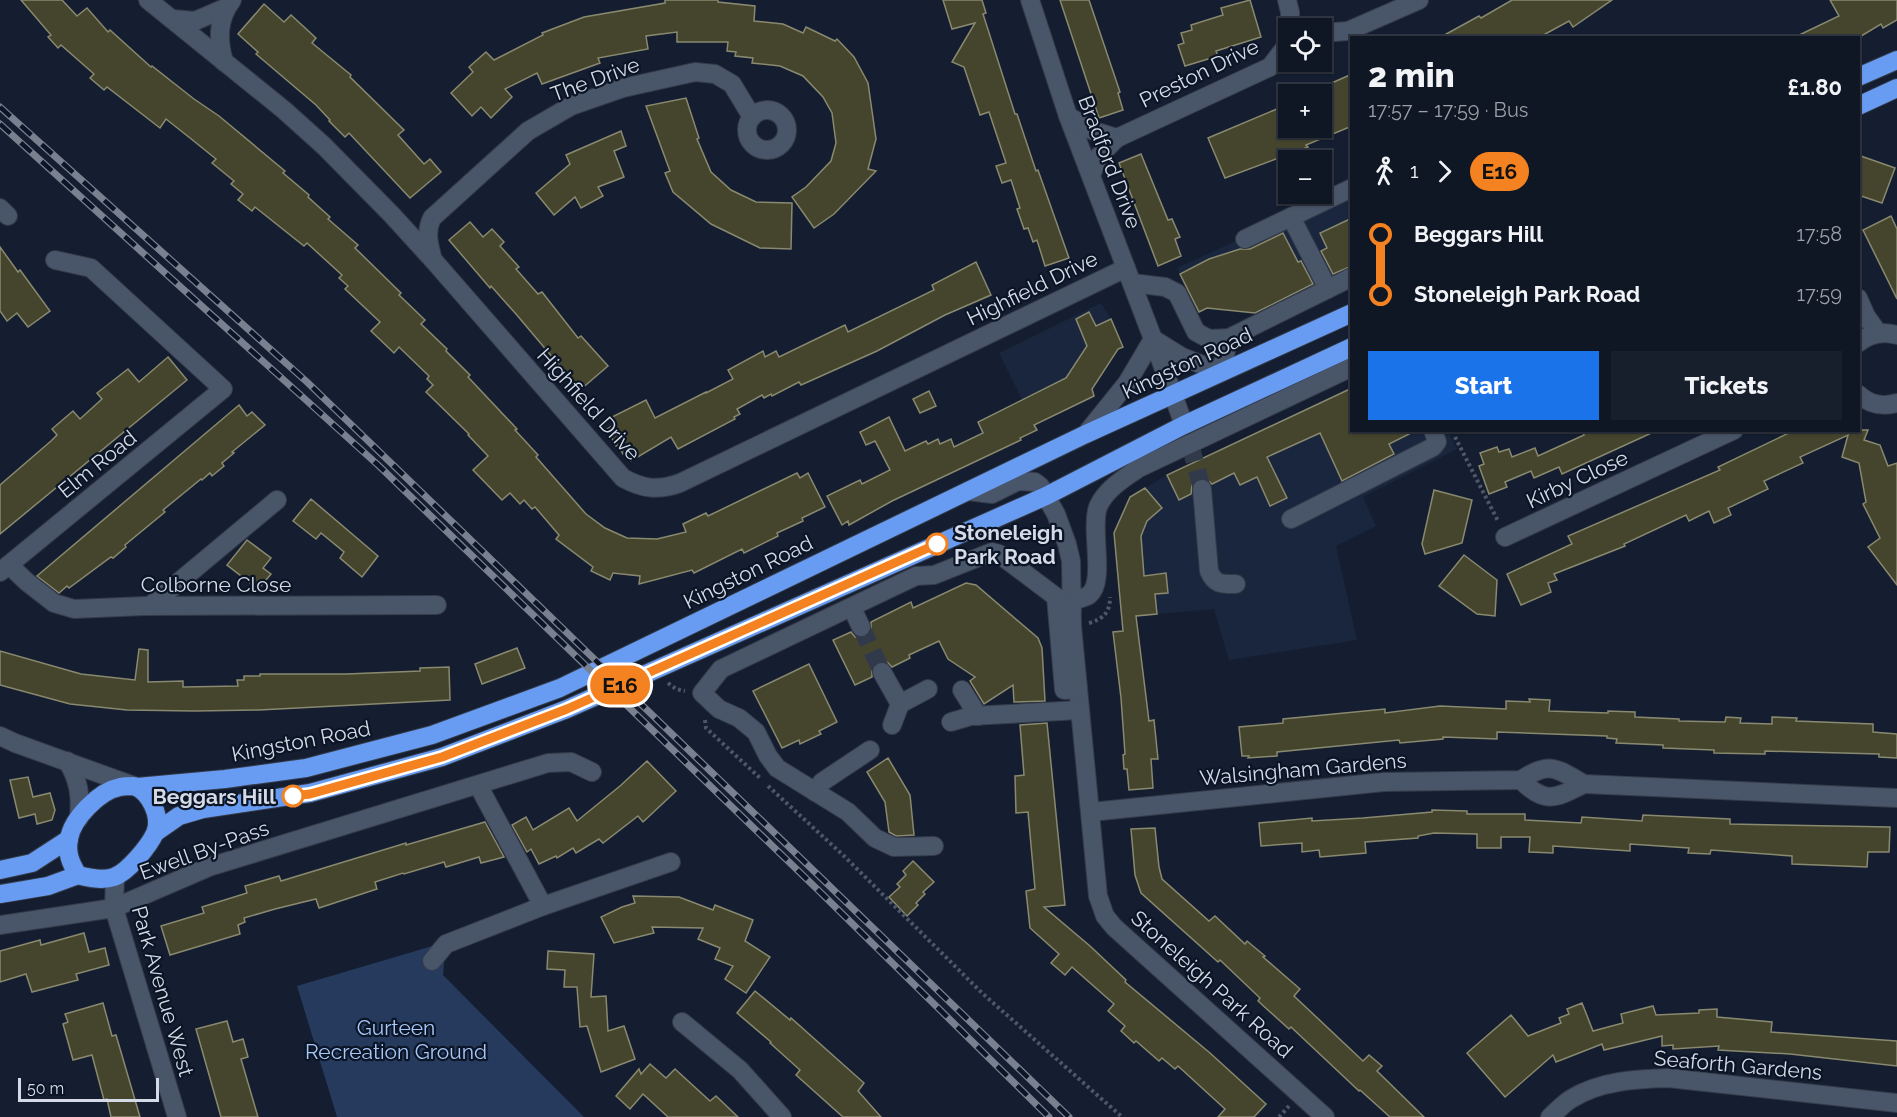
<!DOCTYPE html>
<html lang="en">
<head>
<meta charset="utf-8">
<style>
  :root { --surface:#0f1624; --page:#181f2c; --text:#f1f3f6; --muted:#9b9fa6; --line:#2f3541; --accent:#1a73e8 }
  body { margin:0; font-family:Raleway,sans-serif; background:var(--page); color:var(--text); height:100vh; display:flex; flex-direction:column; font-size:22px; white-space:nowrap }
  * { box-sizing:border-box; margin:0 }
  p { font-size:20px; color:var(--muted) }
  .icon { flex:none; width:33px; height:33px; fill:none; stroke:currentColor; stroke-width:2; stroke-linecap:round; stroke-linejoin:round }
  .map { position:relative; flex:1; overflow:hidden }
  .panel { position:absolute; left:1350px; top:36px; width:510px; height:396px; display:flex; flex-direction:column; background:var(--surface); border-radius:0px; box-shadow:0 2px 4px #0004,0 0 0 2px var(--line) }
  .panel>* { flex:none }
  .badge { padding:0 12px; border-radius:20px; font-size:21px; line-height:39px }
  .tools { position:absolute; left:1278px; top:18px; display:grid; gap:12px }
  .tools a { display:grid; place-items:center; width:54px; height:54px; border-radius:0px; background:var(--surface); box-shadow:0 2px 4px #0004,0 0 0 2px var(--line); font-size:30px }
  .scale { position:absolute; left:18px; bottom:15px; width:141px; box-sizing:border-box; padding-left:6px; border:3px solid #d4dbe7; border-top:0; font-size:16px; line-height:21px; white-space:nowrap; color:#d4dbe7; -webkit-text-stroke:4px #0b1526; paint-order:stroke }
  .map>.badge { position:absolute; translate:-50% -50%; box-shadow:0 0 0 3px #fff }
  .legs { display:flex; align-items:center; gap:9px; height:66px; padding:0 18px; font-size:20px }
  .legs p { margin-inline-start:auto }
  .headline { display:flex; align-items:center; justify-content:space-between; height:102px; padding:0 18px }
  h1 { font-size:33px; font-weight:800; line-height:45px }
  .action { display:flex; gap:12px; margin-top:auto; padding:12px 18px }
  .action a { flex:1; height:69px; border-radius:0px; background:var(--accent); color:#fff; font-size:24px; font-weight:800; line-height:69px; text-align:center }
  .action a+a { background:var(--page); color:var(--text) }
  ul { padding:0 18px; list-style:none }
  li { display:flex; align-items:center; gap:21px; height:60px; font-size:22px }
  li i { display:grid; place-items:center; width:9px; height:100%; margin:0 8px; background:currentColor }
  li i::after { content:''; width:15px; height:15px; margin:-8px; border:4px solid; border-radius:50%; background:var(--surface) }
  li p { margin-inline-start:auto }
  li:first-child i { background:linear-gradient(#0000 50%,currentColor 0) }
  li:last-child i { background:linear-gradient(currentColor 50%,#0000 0) }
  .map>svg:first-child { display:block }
  .built { fill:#19263d }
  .green { fill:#253a5d }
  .building { fill:#45452e; stroke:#89896f; stroke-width:1.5 }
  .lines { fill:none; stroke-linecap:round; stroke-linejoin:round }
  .minor-tunnel { stroke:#313a4b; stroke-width:18; stroke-dasharray:18 9; stroke-linecap:butt }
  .minor-casing { stroke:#343b49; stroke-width:20 }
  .highway-casing { stroke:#343b49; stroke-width:20 }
  .path { stroke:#4e5767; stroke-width:4; stroke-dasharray:3 3; stroke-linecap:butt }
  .minor { stroke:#495569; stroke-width:18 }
  .highway { stroke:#689cf2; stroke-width:18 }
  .rail-casing { stroke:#798190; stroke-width:7 }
  .rail { stroke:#0b1526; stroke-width:4.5; stroke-dasharray:14; stroke-linecap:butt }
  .line-1-casing { stroke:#fff; stroke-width:14 }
  .line-1 { stroke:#f58220; stroke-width:9 }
  .stop-1-dot { fill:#fff; stroke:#f58220; stroke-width:3 }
  .labels { text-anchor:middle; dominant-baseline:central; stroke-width:4.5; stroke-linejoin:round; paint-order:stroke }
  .street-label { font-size:21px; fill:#d4dbe7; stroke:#0b1526 }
  .stop-label { font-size:21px; font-weight:bold; fill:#d4dbe7; stroke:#0b1526; text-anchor:start }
  .park-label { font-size:21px; fill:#a8c7f9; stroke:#0b1526 }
</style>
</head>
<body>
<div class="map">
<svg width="1897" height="1117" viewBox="0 0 1897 1117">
  <rect width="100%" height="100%" fill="#141e30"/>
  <!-- built -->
  <g class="built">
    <polygon points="1351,188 1351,268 1256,316 1254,312 1207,308 1201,311 1177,268"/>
    <polygon points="1101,303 1111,319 1123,347 1118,349 1092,389 1094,396 1037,423 1037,430 999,353"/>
    <polygon points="1351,388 1352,430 1448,431 1457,449 1363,497 1376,526 1336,546 1357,640 1229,660 1214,609 1122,617 1114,533 1127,504 1145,488 1167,475"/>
  </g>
  <!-- green -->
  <polygon class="green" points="446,942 443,975 584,1117 337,1117 297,986"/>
  <!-- building -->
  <g class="building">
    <polygon points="21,0 62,0 77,16 87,8 108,32 110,30 151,67 152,66 194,99 219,116 285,171 283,173 309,195 308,197 330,217 328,219 358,245 355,248 401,293 399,295 425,320 421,324 447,349 446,351 470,375 468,377 517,429 515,430 538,455 536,457 586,514 605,528 627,538 657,539 686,532 683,524 706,513 708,516 797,473 800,478 808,473 825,507 802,518 803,521 777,533 778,536 744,553 742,549 694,573 692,570 639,584 640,576 613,573 610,580 591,571 593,567 556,539 559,535 535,507 532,509 524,500 520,504 510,493 502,500 473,470 488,456 468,435 469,434 426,392 433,385 427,379 429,376 399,347 394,353 371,331 380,322 345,289 348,286 339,278 342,275 307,243 304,246 255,207 252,211 238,200 243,194 231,184 234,181 212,163 216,159 190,138 166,119 160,128 107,87 104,90 90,78 94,74 61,45 58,48 48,37 51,35"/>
    <polygon points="665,0 718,0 718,2 755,6 754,21 783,24 803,33 806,27 835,41 837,39 854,57 868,83 876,139 868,169 876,171 834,214 814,228 792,197 806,187 831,161 836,143 832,113 823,97 803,76 780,66 752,63 753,58 735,56 736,52 727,51 728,42 677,42 677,32 646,36 648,49 598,58 600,63 542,84 537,73 505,89 512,97 491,118 481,107 472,116 451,93 473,72 469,67 486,52 494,60 543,35 542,33 584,17 665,3"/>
    <polygon points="943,0 982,0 986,13 983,14 1015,114 1017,114 1036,171 1038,170 1069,258 1045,266 1037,240 1033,242 1028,228 1024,229 1017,209 1020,208 1011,180 1002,183 996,166 1006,163 989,112 980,115 964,67 952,62 975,23 952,29"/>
    <polygon points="1060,0 1089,0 1120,92 1118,93 1123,110 1099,118"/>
    <polygon points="1250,0 1261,37 1216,51 1218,56 1185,66 1178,45 1184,43 1181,33 1192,30 1191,25 1223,15 1221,8"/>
    <polygon points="1512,0 1612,0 1573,27 1569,21 1538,38 1439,38 1479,16 1481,18"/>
    <polygon points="1830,0 1897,0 1897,20 1883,28 1881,24 1858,38 1793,38 1839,16"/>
    <polygon points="264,4 284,22 291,15 303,26 316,38 312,43 351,75 350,77 404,130 398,135 424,164 430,159 441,172 410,198 349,133 345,137 329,121 330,120 316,105 256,54 258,52 238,34"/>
    <polygon points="1352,74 1352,126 1306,145 1308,147 1225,178 1208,138 1284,106 1288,117 1288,128 1293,128 1294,131 1303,128 1322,128 1322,94 1307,94"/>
    <polygon points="686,98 699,138 697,139 711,172 731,190 756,202 792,203 791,249 760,248 711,224 673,192 665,173 670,171 646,106"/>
    <polygon points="621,131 626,146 614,151 624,177 598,187 603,196 581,208 575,197 554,215 536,193 570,164 566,155"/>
    <polygon points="1141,154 1168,220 1172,219 1180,237 1175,239 1181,256 1158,266 1119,163"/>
    <polygon points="1858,155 1895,168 1882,203 1858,195"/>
    <polygon points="1891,216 1897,229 1897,299 1863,230"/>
    <polygon points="1352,218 1352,266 1333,274 1321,251 1327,248 1320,233"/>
    <polygon points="470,222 483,237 492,229 504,242 500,246 519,267 516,269 538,294 542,292 578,338 581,336 608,366 580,390 516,314 491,286 490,288 449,240"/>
    <polygon points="1283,233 1298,262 1301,261 1313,284 1255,313 1207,308 1199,312 1180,274 1209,259 1240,249 1250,249"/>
    <polygon points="0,247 18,272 20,270 50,311 28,327 17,313 7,321 0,311"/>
    <polygon points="976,262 991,295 945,315 877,351 801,385 799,382 772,396 771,394 764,398 762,395 737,409 740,414 734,417 735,419 678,449 671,437 631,461 626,452 623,454 618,445 616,446 607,429 614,425 610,418 646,400 655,418 706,392 706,393 733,379 728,370 763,351 765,357 776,351 779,357 845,325 848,332 934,290 932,285"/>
    <polygon points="1089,312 1096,326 1111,319 1123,347 1118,349 1092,389 1094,396 1034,425 1037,430 1020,438 1021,440 892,501 849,525 848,521 842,525 827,496 860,480 862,484 890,470 875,441 866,445 860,432 889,417 905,451 926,441 928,444 938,439 940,444 951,439 954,447 983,433 978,422 1066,378 1087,346 1076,319"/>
    <polygon points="168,357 187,380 0,534 0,485 51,441 57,435 52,429 73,411 80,419 102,399 97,393 128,369 139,382"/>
    <polygon points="1352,388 1352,430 1417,430 1389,444 1394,454 1342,481 1320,433 1267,457 1287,498 1270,506 1257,477 1240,485 1234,473 1212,484 1206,479 1196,480 1192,485 1191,494 1179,500 1167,475"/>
    <polygon points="929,391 936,406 920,413 913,399"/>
    <polygon points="239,405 247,416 252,412 265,425 232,452 234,453 222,463 224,466 212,476 210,473 202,480 201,479 163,510 165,512 125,545 126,547 113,558 111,557 69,588 67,586 59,593 37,576"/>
    <polygon points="1582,430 1658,430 1562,474 1559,467 1534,478 1531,471 1505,482 1507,487 1489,494 1479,466 1484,464 1480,453 1497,447 1499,452 1509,449 1512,457 1535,448 1538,456 1584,435"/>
    <polygon points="1795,430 1868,430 1864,440 1880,445 1888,466 1897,463 1897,585 1868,547 1880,538 1863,504 1866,502 1859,463 1842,457 1848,435 1800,457 1803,463 1764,481 1768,489 1728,508 1731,515 1714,523 1709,511 1689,521 1686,515 1624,544 1625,546 1554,574 1557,580 1548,583 1551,592 1521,605 1507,574 1572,544 1568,536 1720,470 1718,467"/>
    <polygon points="1145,488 1162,508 1147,521 1141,536 1144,576 1166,573 1168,593 1155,594 1157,614 1136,616 1149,721 1154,720 1158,759 1151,759 1153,788 1129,790 1127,769 1124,769 1123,755 1125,754 1121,698 1113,632 1123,631 1114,533 1130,497"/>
    <polygon points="1434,490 1472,500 1462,543 1425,554 1422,544"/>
    <polygon points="311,499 378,556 362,577 340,558 344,552 321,533 316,539 293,521"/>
    <polygon points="247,540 271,558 263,568 271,574 258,589 227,565"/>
    <polygon points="1464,555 1497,580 1495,616 1477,614 1439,586"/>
    <polygon points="966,583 976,585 1038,638 1042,648 1045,701 1014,702 1013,685 984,704 970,681 975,677 948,659 939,641 909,655 910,658 892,667 887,662 877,662 872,667 872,677 855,685 833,640 851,632 855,637 865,637 871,633 871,622 911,602 913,608"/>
    <polygon points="517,648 525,668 482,684 475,664"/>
    <polygon points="139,649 148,650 148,682 183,681 183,687 238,686 237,680 244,680 244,676 260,676 260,674 346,674 420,671 420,668 449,667 450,700 259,710 195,711 127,710 70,704 0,685 0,651 81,674 135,680"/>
    <polygon points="809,664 837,722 819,731 821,734 800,744 799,740 782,748 753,691"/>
    <polygon points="1529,699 1550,700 1549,711 1608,713 1608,711 1635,712 1635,717 1679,719 1679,721 1725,722 1726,717 1741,718 1740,723 1772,724 1772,717 1797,718 1796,721 1873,724 1873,732 1897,734 1897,758 1879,757 1879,754 1765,751 1765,754 1714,753 1714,750 1663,748 1663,745 1616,743 1617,739 1607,738 1607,736 1497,732 1497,739 1443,737 1443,739 1400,743 1399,740 1277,752 1277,756 1248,758 1249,756 1242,756 1239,727 1283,723 1283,719 1385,709 1385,713 1440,706 1506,709 1506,701 1530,702"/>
    <polygon points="1047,723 1065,905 1044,907 1090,946 1126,980 1125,982 1210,1053 1266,1104 1254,1117 1218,1117 1225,1109 1178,1066 1175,1069 1162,1058 1159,1061 1136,1041 1134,1043 1121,1031 1125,1026 1108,1011 1114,1004 1072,967 1065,975 1051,963 1059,954 1030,928 1026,891 1035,889 1028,812 1016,813 1015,776 1024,775 1020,725"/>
    <polygon points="888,758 910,795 914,835 896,836 889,832 885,802 867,772"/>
    <polygon points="647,761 676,791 643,822 638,816 603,843 599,839 576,853 573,848 557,858 556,856 539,864 531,849 527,852 512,825 526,817 533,830 569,808 577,821 620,786"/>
    <polygon points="28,777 33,797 50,793 55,810 52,820 37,824 35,814 19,818 10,780"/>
    <polygon points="1432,810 1467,811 1467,814 1525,814 1525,820 1581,823 1582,817 1642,821 1643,815 1730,819 1730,824 1890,827 1889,852 1868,852 1867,867 1792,864 1792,856 1711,850 1710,854 1688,853 1689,848 1630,844 1630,851 1553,846 1553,853 1529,852 1530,837 1501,837 1501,848 1477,848 1477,834 1434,833 1418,836 1418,838 1365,842 1366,853 1320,857 1319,850 1302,852 1302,843 1261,846 1259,823 1312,818 1312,821 1363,818 1432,812"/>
    <polygon points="485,822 504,857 481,863 479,857 446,867 444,862 404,874 403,873 375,882 377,889 319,908 316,899 275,909 244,918 245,922 238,925 240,934 170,955 161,926 204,913 202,907 247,893 245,886 279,876 281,881 406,843 406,845"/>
    <polygon points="1155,828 1159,867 1162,879 1209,921 1215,916 1245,944 1247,941 1265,956 1263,957 1300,989 1294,996 1363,1061 1369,1055 1382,1066 1377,1071 1424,1117 1390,1117 1360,1090 1359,1091 1291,1027 1289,1029 1258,1001 1260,998 1220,960 1218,962 1141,893 1135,875 1131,829"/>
    <polygon points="913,861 934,882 923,892 925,894 916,903 918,905 907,916 889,897 900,887 897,884 906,875 903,871"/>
    <polygon points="633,896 679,897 713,910 715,905 753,920 745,941 770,957 746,993 725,979 733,966 715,959 720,948 698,939 703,928 652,927 654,933 614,943 601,917 622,907 635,903"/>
    <polygon points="84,933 89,952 105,948 109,965 76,974 78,980 32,992 26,974 0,982 0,951 40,940 41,945"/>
    <polygon points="548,951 594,954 591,997 606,996 608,1031 624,1026 635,1059 601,1072 587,1026 580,1027 577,987 564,987 565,970 547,969"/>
    <polygon points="755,991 790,1020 791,1018 864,1083 858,1091 881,1117 843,1117 796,1075 800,1070 770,1043 771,1042 737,1013"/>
    <polygon points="103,1003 112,1036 116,1035 140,1117 111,1117 107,1099 104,1100 92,1055 73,1060 63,1024 68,1022 65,1014"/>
    <polygon points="1582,1003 1593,1031 1623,1023 1621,1014 1653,1006 1656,1015 1699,1013 1699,1010 1717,1009 1717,1017 1772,1022 1771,1032 1897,1041 1897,1066 1790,1054 1718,1050 1719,1046 1673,1049 1673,1045 1662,1046 1662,1036 1604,1050 1602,1044 1556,1062 1553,1055 1505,1097 1467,1053 1511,1015 1528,1036 1561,1023 1559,1018 1569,1014 1567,1009"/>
    <polygon points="227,1021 233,1042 243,1039 248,1057 241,1059 258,1117 221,1117 196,1029"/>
    <polygon points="650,1064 666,1078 675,1069 710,1101 716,1096 738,1117 668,1117 643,1094 630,1109 616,1096 639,1069 641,1074"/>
  </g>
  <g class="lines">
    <!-- minor-tunnel -->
    <g class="minor-tunnel">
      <polyline points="1190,444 1202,489"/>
      <polyline points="861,627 882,672"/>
    </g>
    <!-- minor casing -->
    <g class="minor-casing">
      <g id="minor">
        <path d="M 148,0 L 284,110 L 324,146 L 392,215 L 434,261 L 623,478 C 643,489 658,491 680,483 L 1126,268"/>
        <polyline points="1030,0 1068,116 1153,339 1184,425"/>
        <polyline points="1287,0 1290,12 1290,28"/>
        <polyline points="173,19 195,21 225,8"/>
        <polyline points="1322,33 1348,31 1419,0"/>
        <path d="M 224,62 C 218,40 217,20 232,0"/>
        <circle cx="767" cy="130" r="20"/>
        <polyline points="1068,116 1091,130 1117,138"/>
        <polyline points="1091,175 1099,156 1117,138 1270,67 1287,45 1288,37"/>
        <polyline points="0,208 8,216"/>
        <polyline points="1291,217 1328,289"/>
        <polyline points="1245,239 1352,188"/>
        <path d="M 433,260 C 429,245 425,232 432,218 L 528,131 L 571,106 L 623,88 L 695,72 L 715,74 L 732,84 L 752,117"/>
        <polyline points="1132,283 1165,287 1177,293 1196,332 1209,339 1229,338 1352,277"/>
        <polyline points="1858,298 1866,316 1878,333"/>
        <polyline points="1153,339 1182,357 1221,372 1229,338"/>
        <path d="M 1858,343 C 1870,333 1883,331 1897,335"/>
        <path d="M 1858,394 C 1870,405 1882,407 1897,403"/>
        <polyline points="1086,434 1127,383 1153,339"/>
        <path d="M 1202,489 L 1209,571 C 1215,585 1222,584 1236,584"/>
        <polyline points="968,491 992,494 1018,481 1035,482 1040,486 1056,514 1067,544 1071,561 1072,626 1098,896 1105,916 1114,927 1325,1117"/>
        <polyline points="1291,519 1433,447 1437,442 1433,430"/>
        <polyline points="1505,537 1734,430"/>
        <polyline points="9,565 27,582 54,603 74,609 145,606 437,605"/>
        <polyline points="0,572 223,389 91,268 55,260"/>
        <polyline points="1056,597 1064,690 1078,689"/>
        <path d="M 1072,601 C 1077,599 1085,598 1089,595 C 1106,582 1090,529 1098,507 C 1105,490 1124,478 1139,468 L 1352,367"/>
        <polyline points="150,606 277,500"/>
        <polyline points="852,608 861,627"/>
        <polyline points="882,672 900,704"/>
        <polyline points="962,690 978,716"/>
        <polyline points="951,722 971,716 1080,710"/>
        <polyline points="892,725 900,704 928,689"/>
        <polyline points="0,736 15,743 134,786"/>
        <path d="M 67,761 C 79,780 81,796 79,818"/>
        <path d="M 1521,780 C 1545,805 1556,798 1584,784"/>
        <polyline points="815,792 822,782 870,750"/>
        <path d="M 1091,812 L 1384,782 L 1521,780 C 1550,760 1557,769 1584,784 L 1897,798"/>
        <polyline points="934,846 894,847 875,838 848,812 777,768 768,756 756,732 739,718 719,709 702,693 721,669 916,576 934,575 992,552 999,554 1072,609"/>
        <polyline points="115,877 114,908 177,1117"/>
        <polyline points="543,906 671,862"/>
        <polyline points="0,925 114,908 209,867 548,763 571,762 592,772"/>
        <polyline points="432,961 446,944 543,906 478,785"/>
        <polyline points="682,1022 740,1070 782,1117"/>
        <path d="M 1550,1117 C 1557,1111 1564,1103 1571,1099 C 1599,1081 1636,1079 1668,1078 L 1897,1103"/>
      </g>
    </g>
    <!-- highway casing -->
    <g class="highway-casing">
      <g id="highway">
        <polyline points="1858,77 1897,60"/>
        <polyline points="1858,106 1897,88"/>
        <path d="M 134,786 C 150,792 162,817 155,833 C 149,846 128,872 114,877 C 102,881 89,878 78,875 C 71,864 66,853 69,839 C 72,819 99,791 120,787 C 124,786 129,786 134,786 Z"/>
        <polyline points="137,787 225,779 306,768 432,735 560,688 1086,434 1352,313"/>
        <polyline points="156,832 179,816 203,809 310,793 442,757 567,709 1046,496 1184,425 1352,347"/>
        <polyline points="0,870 32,863 69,839"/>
        <polyline points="0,894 48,886 78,875"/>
      </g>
    </g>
    <!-- path -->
    <g class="path">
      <polyline points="1455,437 1498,521"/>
      <path d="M 1089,623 C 1103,619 1110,613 1110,597"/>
      <polyline points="668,683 676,689 685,691"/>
      <polyline points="705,720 706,728 760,778"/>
      <polyline points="768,786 843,855 982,993 1122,1117"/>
      <polyline points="1279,1117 1289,1106"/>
    </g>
    <!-- minor -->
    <use href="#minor" class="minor"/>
    <!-- highway -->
    <use href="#highway" class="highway"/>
    <!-- rail casing -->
    <g class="rail-casing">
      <g id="rail">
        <polyline points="0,107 307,382 1069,1117"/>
        <polyline points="0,124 378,465 817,889 1049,1117"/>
      </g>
    </g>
    <!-- rail -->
    <use href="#rail" class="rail"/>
  </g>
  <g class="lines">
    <!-- line-1 casing -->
    <g class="line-1-casing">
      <polyline id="line-1" points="293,796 310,794 442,757 567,709 937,544"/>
    </g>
    <!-- line-1 -->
    <use href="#line-1" class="line-1"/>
  </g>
  <!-- markers -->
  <g class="stop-1-dot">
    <circle cx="937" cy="544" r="10"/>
    <circle cx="293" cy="796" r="10"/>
  </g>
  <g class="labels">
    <!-- street labels -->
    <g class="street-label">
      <text transform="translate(1199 73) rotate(-26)">Preston Drive</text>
      <text transform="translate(595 79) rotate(-20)">The Drive</text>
      <text transform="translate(1110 162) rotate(69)">Bradford Drive</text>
      <text transform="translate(1032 288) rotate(-26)">Highfield Drive</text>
      <text transform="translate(1187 363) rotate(-25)">Kingston Road</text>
      <text transform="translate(589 404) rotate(48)">Highfield Drive</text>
      <text transform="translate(97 464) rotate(-39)">Elm Road</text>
      <text transform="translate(1577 479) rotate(-25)">Kirby Close</text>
      <text transform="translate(748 572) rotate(-26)">Kingston Road</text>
      <text x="216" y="584">Colborne Close</text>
      <text transform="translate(301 741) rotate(-11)">Kingston Road</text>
      <text transform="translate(1303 769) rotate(-5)">Walsingham Gardens</text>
      <text transform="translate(204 850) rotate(-20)">Ewell By-Pass</text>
      <text transform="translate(1212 984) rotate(42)">Stoneleigh Park Road</text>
      <text transform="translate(163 991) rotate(74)">Park Avenue West</text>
      <text transform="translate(1738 1065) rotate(5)">Seaforth Gardens</text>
    </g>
    <!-- stop labels -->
    <g class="stop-label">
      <text x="954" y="532">Stoneleigh<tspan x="954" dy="24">Park Road</tspan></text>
      <text x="276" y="796" text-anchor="end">Beggars Hill</text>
    </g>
    <!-- park labels -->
    <g class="park-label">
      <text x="396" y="1027">Gurteen<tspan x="396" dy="24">Recreation Ground</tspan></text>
    </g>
  </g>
</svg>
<div class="tools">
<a><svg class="icon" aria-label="locate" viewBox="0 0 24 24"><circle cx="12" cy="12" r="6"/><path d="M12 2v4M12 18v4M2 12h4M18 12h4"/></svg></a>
<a>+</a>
<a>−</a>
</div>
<div class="scale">50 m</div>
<b class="badge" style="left:620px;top:685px;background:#f58220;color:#111">E16</b>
<section class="panel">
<div class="headline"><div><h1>2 min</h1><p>17:57 – 17:59 · Bus</p></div><b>£1.80</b></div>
<div class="legs"><svg class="icon" aria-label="walk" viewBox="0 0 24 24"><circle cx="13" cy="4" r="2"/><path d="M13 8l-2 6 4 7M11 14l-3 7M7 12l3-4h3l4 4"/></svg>1<svg class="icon" aria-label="forward" viewBox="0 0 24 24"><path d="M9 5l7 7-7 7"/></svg><b class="badge" style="background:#f58220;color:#111">E16</b></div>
<ul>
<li><i style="color:#f58220"></i><b>Beggars Hill</b><p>17:58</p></li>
<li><i style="color:#f58220"></i><b>Stoneleigh Park Road</b><p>17:59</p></li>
</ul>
<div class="action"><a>Start</a><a>Tickets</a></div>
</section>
</div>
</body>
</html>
